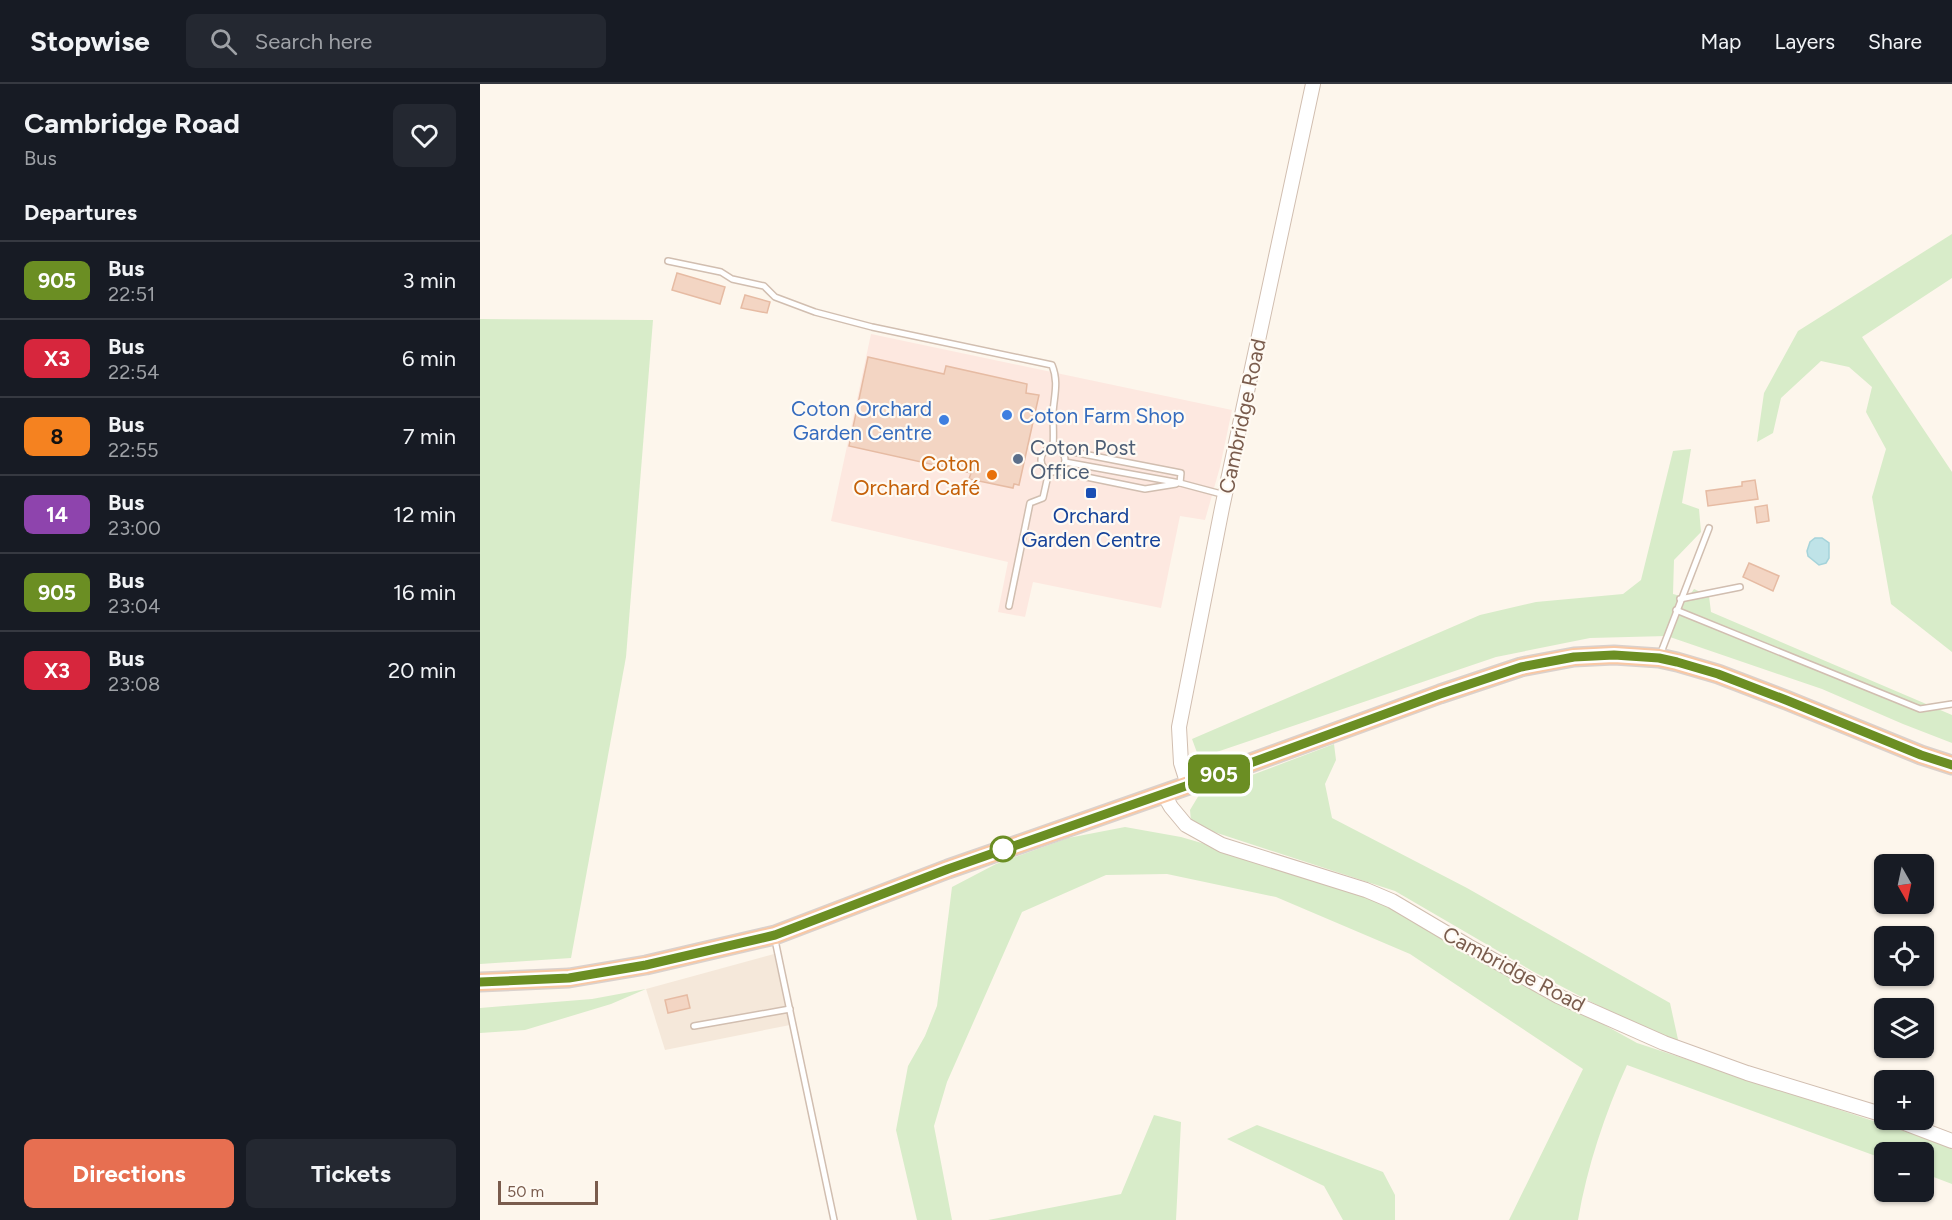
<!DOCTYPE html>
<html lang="en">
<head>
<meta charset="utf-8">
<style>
  :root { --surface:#171b24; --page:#242831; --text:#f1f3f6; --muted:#9ea1a6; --line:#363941; --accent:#e76f51 }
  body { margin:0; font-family:Figtree,sans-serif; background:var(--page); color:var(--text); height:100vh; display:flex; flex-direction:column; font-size:22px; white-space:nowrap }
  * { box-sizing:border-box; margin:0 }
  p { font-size:20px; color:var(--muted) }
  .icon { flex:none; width:33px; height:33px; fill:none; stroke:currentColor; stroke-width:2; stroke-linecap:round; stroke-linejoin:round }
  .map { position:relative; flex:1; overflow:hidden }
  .panel { display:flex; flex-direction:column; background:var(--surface); width:480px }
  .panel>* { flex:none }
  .badge { padding:0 12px; border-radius:9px; font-size:21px; line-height:39px }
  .needle { width:39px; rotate:171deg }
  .buttons { position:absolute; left:1394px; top:770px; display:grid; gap:12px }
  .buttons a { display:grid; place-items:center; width:60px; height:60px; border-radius:9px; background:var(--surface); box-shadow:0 2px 4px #0004; font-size:30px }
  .scale { position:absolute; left:18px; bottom:15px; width:100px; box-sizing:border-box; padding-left:6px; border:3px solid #7a5c4d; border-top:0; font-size:16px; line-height:21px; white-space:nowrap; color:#7a5c4d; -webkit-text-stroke:4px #fffaf3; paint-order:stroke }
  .map>.badge { position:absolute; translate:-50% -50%; box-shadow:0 0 0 3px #fff }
  h2 { padding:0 24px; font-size:22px; line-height:54px }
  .round { display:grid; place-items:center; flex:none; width:63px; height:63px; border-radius:9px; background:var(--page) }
  .overview { display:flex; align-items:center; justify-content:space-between; height:102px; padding:0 24px }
  h1 { font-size:28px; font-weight:700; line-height:45px }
  .cta { display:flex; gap:12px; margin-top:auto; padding:12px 24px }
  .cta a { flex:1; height:69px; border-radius:9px; background:var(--accent); color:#fff; font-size:24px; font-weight:700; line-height:69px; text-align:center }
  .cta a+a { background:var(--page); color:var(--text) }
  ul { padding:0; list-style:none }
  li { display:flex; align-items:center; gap:18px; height:78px; padding:0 24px; border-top:2px solid var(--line) }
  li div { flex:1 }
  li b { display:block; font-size:22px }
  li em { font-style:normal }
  li .badge { min-width:66px; font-weight:700; text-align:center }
  header { display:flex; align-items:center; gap:36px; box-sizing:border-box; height:84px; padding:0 30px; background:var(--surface); border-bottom:2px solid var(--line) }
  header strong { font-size:28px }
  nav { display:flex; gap:33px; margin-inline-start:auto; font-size:21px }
  .search { width:420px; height:54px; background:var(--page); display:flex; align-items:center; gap:15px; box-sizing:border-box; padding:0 21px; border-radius:9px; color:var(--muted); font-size:22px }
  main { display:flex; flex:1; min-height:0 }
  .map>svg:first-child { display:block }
  .residential { fill:#f5e8da }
  .commercial { fill:#fde8e0 }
  .green { fill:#d8ecc9 }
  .water { fill:#bfe3e8; stroke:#a5d3da; stroke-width:1.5 }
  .building { fill:#f3d5c3; stroke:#e6bba3; stroke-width:1.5 }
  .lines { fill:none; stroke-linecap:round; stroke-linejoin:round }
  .service-casing { stroke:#d1beb0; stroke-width:8 }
  .tertiary-casing { stroke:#d1beb0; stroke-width:16 }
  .trunk-casing { stroke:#dad1cd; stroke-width:21 }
  .service { stroke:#fff; stroke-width:5 }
  .tertiary { stroke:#fff; stroke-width:14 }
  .trunk { stroke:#f9c8a4; stroke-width:18 }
  .line-casing { stroke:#fff; stroke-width:14 }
  .line { stroke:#6b8e23; stroke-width:9 }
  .shop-dot { fill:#3f7fe0; stroke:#fffaf3; stroke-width:2 }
  .service-dot { fill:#5c6f8a; stroke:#fffaf3; stroke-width:2 }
  .food-dot { fill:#e8710a; stroke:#fffaf3; stroke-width:2 }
  .transit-dot { fill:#1a4fb4; stroke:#fffaf3; stroke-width:2 }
  .stop-dot { fill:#fff; stroke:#6b8e23; stroke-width:3 }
  .labels { text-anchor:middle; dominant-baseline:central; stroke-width:4.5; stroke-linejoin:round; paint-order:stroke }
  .shop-label { font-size:21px; fill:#366cbe; stroke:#fffaf3; text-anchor:end }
  .street-label { font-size:21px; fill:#7a5c4d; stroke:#fffaf3 }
  .service-label { font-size:21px; fill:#4e5e75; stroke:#fffaf3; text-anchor:start }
  .food-label { font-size:21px; fill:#c56008; stroke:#fffaf3; text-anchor:end }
  .transit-label { font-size:21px; fill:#164399; stroke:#fffaf3 }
</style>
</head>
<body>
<header>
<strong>Stopwise</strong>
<div class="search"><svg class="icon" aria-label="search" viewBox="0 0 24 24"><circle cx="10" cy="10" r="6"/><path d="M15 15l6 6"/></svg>Search here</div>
<nav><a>Map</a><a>Layers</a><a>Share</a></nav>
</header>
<main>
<section class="panel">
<div class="overview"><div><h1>Cambridge Road</h1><p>Bus</p></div><a class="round"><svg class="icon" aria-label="heart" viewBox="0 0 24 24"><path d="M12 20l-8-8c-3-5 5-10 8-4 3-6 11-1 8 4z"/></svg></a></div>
<h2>Departures</h2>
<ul>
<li><span class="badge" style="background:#6b8e23;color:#fff">905</span><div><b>Bus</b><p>22:51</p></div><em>3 min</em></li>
<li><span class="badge" style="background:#d7263d;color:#fff">X3</span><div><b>Bus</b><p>22:54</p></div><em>6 min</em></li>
<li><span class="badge" style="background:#f58220;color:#111">8</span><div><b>Bus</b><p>22:55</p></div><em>7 min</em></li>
<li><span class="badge" style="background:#8e44ad;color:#fff">14</span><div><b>Bus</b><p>23:00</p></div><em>12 min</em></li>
<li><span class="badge" style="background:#6b8e23;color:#fff">905</span><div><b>Bus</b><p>23:04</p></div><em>16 min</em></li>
<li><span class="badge" style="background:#d7263d;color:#fff">X3</span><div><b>Bus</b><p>23:08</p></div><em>20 min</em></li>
</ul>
<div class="cta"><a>Directions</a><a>Tickets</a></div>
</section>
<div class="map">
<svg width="1472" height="1136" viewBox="0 0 1472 1136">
  <rect width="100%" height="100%" fill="#fdf6ec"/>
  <!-- residential -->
  <polygon class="residential" points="294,870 310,941 185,966 166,905"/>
  <!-- commercial -->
  <polygon class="commercial" points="391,250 752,326 740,383 725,436 700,432 681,524 553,498 545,533 518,528 528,478 351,437"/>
  <!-- green -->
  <g class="green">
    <polygon points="1472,150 1472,194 1382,253 1472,388 1472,568 1411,520 1392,413 1406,365 1386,328 1392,303 1369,283 1341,277 1301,314 1293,349 1277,358 1284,309 1318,247"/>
    <polygon points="0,235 173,236 146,573 91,874 0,880"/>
    <polygon points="1211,365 1202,419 1219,425 1221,448 1194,476 1193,510 1208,514 1214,505 1229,512 1231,528 1472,631 1472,659 1423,640 1342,605 1187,552 1110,554 1016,573 719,674 712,655 1000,531 1056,518 1143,510 1161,496 1193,367"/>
    <polygon points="854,660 856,676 845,700 852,734 987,804 1190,919 1199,960 1184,956 1054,888 915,807 734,748 711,737 710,726 719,711"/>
    <path d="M 645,743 L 701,753 L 832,791 L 907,817 L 1045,897 L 1157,959 L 1472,1063 L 1472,1100 L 1443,1089 L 1443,1068 L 1404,1068 L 1404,1075 L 1147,981 C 1125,1029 1107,1083 1098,1136 L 1029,1136 L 1103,985 L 930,870 L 796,813 L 687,790 L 626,791 L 542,828 L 467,998 L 454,1042 L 472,1136 L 437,1136 L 416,1046 L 428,982 L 445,952 L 457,922 L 472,803 L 516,780 L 588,754 Z"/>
    <polygon points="166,905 131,920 45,946 0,949 0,924 112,915"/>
    <polygon points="674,1031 701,1038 696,1136 508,1136 641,1110"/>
    <polygon points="777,1041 903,1088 915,1111 915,1136 863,1136 844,1102 747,1055"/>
  </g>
  <!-- water -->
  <polygon class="water" points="1335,454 1342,454 1349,459 1349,474 1346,479 1339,481 1328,472 1327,467 1330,458"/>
  <!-- building -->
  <g class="building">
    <polygon points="197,189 245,203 240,220 192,206"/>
    <polygon points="265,211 290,218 287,229 261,224"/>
    <polygon points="388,273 464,290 466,282 547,300 546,309 559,311 539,401 534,400 533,404 489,395 491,389 369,362"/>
    <polygon points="1275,396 1278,415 1228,422 1226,407 1262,402 1262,398"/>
    <polygon points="1287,421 1289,437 1277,439 1275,423"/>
    <polygon points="1269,479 1299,492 1293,507 1263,493"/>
    <polygon points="207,911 210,924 188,929 185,916"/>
  </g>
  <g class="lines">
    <!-- service casing -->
    <g class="service-casing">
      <g id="service">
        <path d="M 188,177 L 241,188 L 252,195 L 284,202 L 295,213 L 335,228 L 392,243 L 572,281 C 579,298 574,312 573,329 C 573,341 574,352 573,364"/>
        <circle cx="573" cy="376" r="12"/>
        <polyline points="583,370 593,368 701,389 700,399"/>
        <polyline points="585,378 700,399 745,411"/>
        <polyline points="577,387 665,405 696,400"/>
        <polyline points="1200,515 1260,503"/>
        <polyline points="529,522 550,419 563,414 569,387"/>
        <polyline points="1196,526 1440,625 1472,620"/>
        <polyline points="1180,571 1229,444"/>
        <polyline points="295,856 354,1136"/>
        <polyline points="214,942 310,925"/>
      </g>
    </g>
    <!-- tertiary casing -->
    <g class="tertiary-casing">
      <g id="tertiary">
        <polyline points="708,701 701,679 699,643 742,424 833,0"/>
        <polyline points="683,709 691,723 706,741 742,761 886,806 912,817 988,862 1078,912 1184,959 1267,989 1404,1031"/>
        <polyline points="1414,1035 1472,1057"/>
      </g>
    </g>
    <!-- trunk casing -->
    <g class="trunk-casing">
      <polyline id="trunk" points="0,898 89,894 166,881 295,851 468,785 743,689 960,610 1041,583 1094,573 1134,571 1179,574 1197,578 1238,590 1306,616 1441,671 1472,681"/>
    </g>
    <!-- service -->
    <use href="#service" class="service"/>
    <!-- tertiary -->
    <use href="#tertiary" class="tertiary"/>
    <!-- trunk -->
    <use href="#trunk" class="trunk"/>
  </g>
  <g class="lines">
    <!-- line casing -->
    <g class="line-casing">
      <polyline id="line" points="0,898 89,894 166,881 295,851 468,785 743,689 960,610 1041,583 1094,573 1134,571 1179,574 1197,578 1238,590 1306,616 1441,671 1472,681"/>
    </g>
    <!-- line -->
    <use href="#line" class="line"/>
  </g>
  <!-- markers -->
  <g class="shop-dot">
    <circle cx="527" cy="331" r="6"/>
    <circle cx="464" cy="336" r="6"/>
  </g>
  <circle class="service-dot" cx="538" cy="375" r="6"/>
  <circle class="food-dot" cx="512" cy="391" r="6"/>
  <rect class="transit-dot" x="605" y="403" width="12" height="12" rx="3"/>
  <circle class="stop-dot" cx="523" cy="765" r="12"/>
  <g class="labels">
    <!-- shop labels -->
    <g class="shop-label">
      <text x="452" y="324">Coton Orchard<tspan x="452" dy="24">Garden Centre</tspan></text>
      <text x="539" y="331" text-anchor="start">Coton Farm Shop</text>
    </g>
    <!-- street labels -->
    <g class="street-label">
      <text transform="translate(762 332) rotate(-78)">Cambridge Road</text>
      <text transform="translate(1034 885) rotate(28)">Cambridge Road</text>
    </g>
    <!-- service labels -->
    <g class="service-label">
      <text x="550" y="363">Coton Post<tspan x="550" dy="24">Office</tspan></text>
    </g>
    <!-- food labels -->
    <g class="food-label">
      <text x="500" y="379">Coton<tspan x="500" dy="24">Orchard Café</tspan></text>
    </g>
    <!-- transit labels -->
    <g class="transit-label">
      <text x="611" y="431">Orchard<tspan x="611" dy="24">Garden Centre</tspan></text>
    </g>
  </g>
</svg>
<div class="buttons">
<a><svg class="needle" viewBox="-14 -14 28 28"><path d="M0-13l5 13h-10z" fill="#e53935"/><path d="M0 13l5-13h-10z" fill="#9ea1a6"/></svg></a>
<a><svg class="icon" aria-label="locate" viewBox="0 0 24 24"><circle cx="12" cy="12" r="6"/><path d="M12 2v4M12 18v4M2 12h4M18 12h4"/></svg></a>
<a><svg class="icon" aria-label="layers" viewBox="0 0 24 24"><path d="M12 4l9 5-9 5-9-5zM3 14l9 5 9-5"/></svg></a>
<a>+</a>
<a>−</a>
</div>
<div class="scale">50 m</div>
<b class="badge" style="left:739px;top:690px;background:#6b8e23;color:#fff">905</b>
</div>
</main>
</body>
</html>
